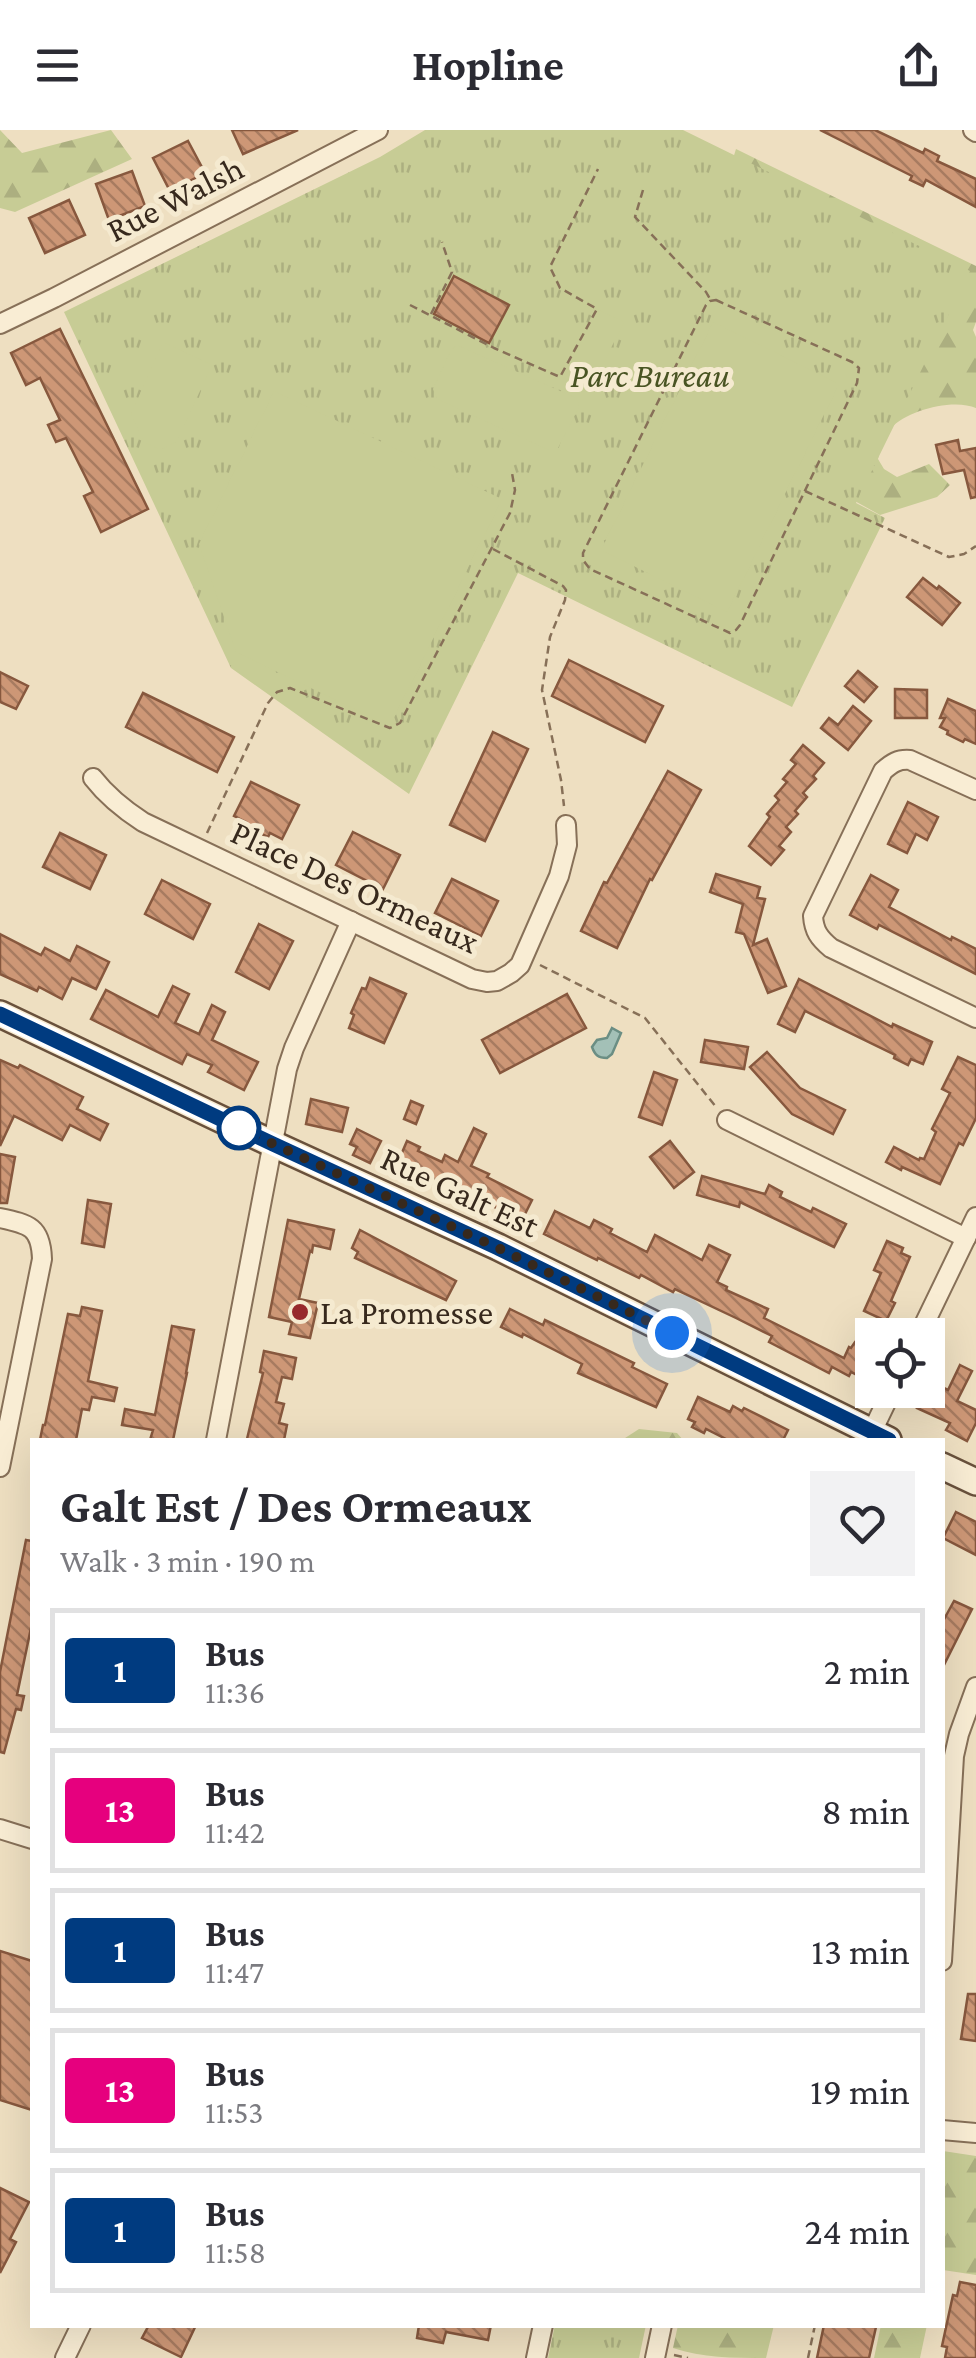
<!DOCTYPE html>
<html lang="en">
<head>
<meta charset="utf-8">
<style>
  :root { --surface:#fff; --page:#f2f2f3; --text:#2b2b33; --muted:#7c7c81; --line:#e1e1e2 }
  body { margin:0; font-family:"Crimson Pro",serif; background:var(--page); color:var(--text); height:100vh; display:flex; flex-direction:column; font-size:38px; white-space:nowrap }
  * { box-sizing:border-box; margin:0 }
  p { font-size:32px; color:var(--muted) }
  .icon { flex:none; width:55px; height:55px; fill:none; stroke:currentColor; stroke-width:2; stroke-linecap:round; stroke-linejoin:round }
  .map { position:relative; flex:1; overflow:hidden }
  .side { position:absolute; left:30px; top:1308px; width:915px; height:890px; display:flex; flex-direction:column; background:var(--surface); border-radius:0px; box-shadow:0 10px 40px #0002 }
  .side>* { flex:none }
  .badge { padding:0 20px; border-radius:8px; font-size:35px; line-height:65px }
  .buttons { position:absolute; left:855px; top:1188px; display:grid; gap:20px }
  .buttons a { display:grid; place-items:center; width:90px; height:90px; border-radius:0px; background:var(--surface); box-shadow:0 10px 40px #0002; font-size:50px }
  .you { position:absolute; width:50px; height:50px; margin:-25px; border:8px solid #fff; border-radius:50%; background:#1a73e8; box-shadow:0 0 0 15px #1a73e833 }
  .map>.badge { position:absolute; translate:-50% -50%; box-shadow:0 0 0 5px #fff }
  .round { display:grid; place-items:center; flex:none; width:105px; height:105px; border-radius:0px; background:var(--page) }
  .head { display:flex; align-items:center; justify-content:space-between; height:170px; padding:0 30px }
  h1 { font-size:48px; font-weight:700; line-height:75px }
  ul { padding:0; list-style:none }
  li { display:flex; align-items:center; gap:30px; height:125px; margin:0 20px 15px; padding:0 10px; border:5px solid var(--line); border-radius:0px }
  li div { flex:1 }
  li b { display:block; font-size:38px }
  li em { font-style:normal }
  li .badge { min-width:110px; font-weight:700; text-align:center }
  header { display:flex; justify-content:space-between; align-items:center; height:130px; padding:0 30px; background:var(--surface); font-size:45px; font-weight:700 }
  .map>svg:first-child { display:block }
  .forest { fill:url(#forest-firs) }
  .park { fill:url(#park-tufts) }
  .garden { fill:#c7cc95 }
  .water { fill:#a3c0b7; stroke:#6b8e84; stroke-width:2.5 }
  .building { fill:url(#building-back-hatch); stroke:#87583e; stroke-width:2.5 }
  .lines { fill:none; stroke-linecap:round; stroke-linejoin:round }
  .minor-casing { stroke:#877058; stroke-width:22 }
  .secondary-casing { stroke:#69513c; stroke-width:30 }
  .path { stroke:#877058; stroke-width:2.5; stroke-dasharray:8 5; stroke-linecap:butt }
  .minor { stroke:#f9edd4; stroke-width:18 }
  .secondary { stroke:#f9edd4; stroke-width:25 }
  .line-casing { stroke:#fff; stroke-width:22 }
  .line { stroke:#003b80; stroke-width:15 }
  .walk { stroke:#37291d; stroke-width:10; stroke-dasharray:0 18 }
  .stop-dot { fill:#fff; stroke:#003b80; stroke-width:5 }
  .poi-dot { fill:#97282c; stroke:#f5ead0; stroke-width:4 }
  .labels { text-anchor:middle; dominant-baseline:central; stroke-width:10; stroke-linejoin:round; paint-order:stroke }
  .street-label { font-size:35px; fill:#37291d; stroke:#f5ead0 }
  .park-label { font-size:35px; font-style:italic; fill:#495423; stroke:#f5ead0 }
  .poi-label { font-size:35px; fill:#37291d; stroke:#f5ead0; text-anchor:start }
</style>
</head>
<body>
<header><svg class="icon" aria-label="menu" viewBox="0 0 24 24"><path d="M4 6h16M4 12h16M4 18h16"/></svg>Hopline<svg class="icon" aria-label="share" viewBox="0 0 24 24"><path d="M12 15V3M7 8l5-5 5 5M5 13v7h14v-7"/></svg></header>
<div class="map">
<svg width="976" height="2228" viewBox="0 0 976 2228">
  <defs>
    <pattern id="forest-firs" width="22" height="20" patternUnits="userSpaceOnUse" patternTransform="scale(2.5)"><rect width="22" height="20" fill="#c7cc95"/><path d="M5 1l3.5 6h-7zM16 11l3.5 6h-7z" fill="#acaf80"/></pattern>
    <pattern id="park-tufts" width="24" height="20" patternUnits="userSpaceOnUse" patternTransform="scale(2.5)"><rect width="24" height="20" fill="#c7cc95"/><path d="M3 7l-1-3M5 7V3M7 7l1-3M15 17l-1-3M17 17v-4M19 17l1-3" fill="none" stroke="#acaf80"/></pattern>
    <pattern id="building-back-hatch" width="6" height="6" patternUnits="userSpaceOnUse" patternTransform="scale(2.5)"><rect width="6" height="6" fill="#cd9776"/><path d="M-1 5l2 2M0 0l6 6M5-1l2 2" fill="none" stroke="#a77b60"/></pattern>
  </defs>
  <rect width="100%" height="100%" fill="#eedfc1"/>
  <!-- forest -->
  <g class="forest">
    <polygon points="0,0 22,23 111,0 132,29 15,82 0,78"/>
    <path d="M 736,19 L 976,136 L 976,192 L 973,200 L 976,207 L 976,278 C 954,268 907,280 891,298 C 883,308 881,317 878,329 L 884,339 L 897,347 L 929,334 L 950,355 L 937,367 L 880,385 L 853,370 L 708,108 Z"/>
    <polygon points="639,1299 677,1303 683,1310 622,1310"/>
    <polygon points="943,2021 976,2026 976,2145 943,2140"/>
    <path d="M 678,2195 L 774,2195 L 766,2228 C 735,2228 703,2228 673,2218 Z"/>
    <polygon points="881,2195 927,2195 920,2228 874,2228"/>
  </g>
  <!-- park -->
  <g class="park">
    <polygon points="425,0 683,0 970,141 856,373 885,388 792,577 518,443 409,664 231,538 64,182 380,27"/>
    <polygon points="555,2195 646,2195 639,2228 548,2228"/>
  </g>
  <!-- garden -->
  <g class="garden">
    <polygon points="597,179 624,192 596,248 569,235"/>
    <polygon points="713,192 839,254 727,482 601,420"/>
    <polygon points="163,212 212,235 177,311 161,320 144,312 131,284"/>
    <polygon points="457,215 576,268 579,274 578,279 557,320 549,320 437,269 433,259 451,220"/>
    <polygon points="274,261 502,369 390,596 236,522 199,414"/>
  </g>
  <!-- water -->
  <path class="water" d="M 612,898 L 621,903 L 612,924 L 607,928 C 598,928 595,925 592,917 L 597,910 L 607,908 Z"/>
  <!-- building -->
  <g class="building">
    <polygon points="232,0 298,0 243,24"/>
    <polygon points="820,0 875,0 923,23 925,19 939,26 937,31 976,49 976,77 926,50 923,56 910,50 912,46"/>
    <polygon points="188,11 205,43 170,61 153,28"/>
    <polygon points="132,41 145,76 109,90 96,54"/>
    <polygon points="69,70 85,105 45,123 29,88"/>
    <polygon points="454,146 509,175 489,213 434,184"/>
    <polygon points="60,199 148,379 101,402 84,366 93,362 66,308 56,312 48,295 60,290 40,248 26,255 11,223"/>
    <polygon points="958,310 960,321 976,318 976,367 971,368 964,340 943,344 936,315"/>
    <polygon points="923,448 937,459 939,456 960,473 942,495 907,467"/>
    <polygon points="569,530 663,576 645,612 552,566"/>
    <polygon points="858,541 877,557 864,572 845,556"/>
    <polygon points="0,542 28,556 16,579 0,572"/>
    <polygon points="895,559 927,560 927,588 895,588"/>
    <polygon points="143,563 234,607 217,642 126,597"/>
    <polygon points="948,569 976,581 976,614 965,609 963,612 947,604 948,601 940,597 945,588 940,588"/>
    <polygon points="853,576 871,591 848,620 821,598 829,588 838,595"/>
    <polygon points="493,602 528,619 485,711 450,695"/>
    <polygon points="803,615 824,633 813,646 816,649 803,663 807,667 795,681 798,684 786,697 791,702 779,716 784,720 771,735 749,716 770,687 767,684 779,670 775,666 787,652 783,649 796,634 791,630"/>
    <polygon points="668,641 701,660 652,750 650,749 617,818 581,801 604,752 607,753"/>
    <polygon points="251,652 299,675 282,709 270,703 268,707 244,696 246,692 234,686"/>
    <polygon points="908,672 938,687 927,710 916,704 907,723 888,714"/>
    <polygon points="353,702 400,725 383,759 336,735"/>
    <polygon points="60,703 106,725 90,759 43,737"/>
    <polygon points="716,744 760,757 757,768 765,769 753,815 767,809 786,856 768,863 744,804 736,802 743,774 710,762"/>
    <polygon points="871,745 898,760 889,777 951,810 952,807 976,819 976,844 879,795 877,799 850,785"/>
    <polygon points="452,749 498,771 481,806 435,783"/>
    <polygon points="162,750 210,774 193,809 145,784"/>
    <polygon points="259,794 293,811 269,859 236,842"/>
    <polygon points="0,804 41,825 45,818 70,831 77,816 109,832 96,859 72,848 62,869 39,857 37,861 0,844"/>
    <polygon points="370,848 406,864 384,913 349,898 354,885 351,883 362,858 366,859"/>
    <polygon points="799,849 892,897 893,894 932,912 923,934 911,929 908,935 894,928 895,925 805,881 795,902 778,894"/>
    <polygon points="173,856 189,864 175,893 199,904 212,875 225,882 212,910 258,932 244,960 208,942 212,935 187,924 182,934 91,889 106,860 158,887"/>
    <polygon points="567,864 586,898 500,943 482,910"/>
    <polygon points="705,910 748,917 744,939 701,932"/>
    <polygon points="767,922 800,958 845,980 833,1004 792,984 750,937"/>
    <polygon points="958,927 976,935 976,988 963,1015 959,1013 940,1054 902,1037 901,1040 886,1032 894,1017 919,1030 920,1028 924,1029 936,1002 932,999 950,963 942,959"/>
    <polygon points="0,930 18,938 20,935 83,967 77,979 108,994 100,1010 70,995 62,1010 14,986 0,1016"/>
    <polygon points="654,942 677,950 662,995 639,987"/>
    <polygon points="311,969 348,978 342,1002 306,994"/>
    <polygon points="411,971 423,976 416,994 404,989"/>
    <polygon points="474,998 486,1004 471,1036 489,1044 487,1047 532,1070 522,1090 398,1032 407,1011 420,1017 418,1021 442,1032 445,1025 458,1032"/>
    <polygon points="357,999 381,1011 370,1033 353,1025 357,1017 350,1014"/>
    <polygon points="670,1011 694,1042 674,1058 650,1027"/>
    <polygon points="0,1024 15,1027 7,1073 0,1073"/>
    <polygon points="702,1046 765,1064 769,1055 782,1062 780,1067 811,1082 813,1078 846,1094 834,1117 740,1072 739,1077 697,1065"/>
    <polygon points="88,1070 111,1074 104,1117 82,1113"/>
    <polygon points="555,1081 590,1098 594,1090 612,1099 610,1103 647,1122 655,1105 702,1130 709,1115 730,1125 717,1152 727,1157 726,1160 768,1179 764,1188 844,1228 849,1217 851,1218 855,1212 867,1218 863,1224 869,1227 859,1246 851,1242 849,1246 832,1237 829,1243 769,1212 772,1206 736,1188 675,1159 673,1162 641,1145 639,1148 598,1128 597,1130 544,1104"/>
    <polygon points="288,1090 334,1100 330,1119 313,1115 312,1122 310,1121 299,1169 318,1173 310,1208 289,1204 292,1192 269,1187"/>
    <polygon points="360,1100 456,1151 446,1170 355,1128 358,1122 352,1118"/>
    <polygon points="887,1111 903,1118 901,1123 910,1127 891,1171 895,1173 886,1191 864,1181 881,1143 874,1140"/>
    <polygon points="82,1177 102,1181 88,1251 117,1258 114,1271 92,1267 89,1280 82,1279 76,1310 40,1310 43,1295 45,1295 68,1184 80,1186"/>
    <polygon points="510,1179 543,1195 545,1190 634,1233 632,1237 667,1254 656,1277 578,1243 582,1234 523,1204 522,1207 501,1197"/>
    <polygon points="172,1196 194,1200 186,1243 187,1243 173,1310 150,1310 153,1300 122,1295 125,1279 155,1285"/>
    <polygon points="264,1221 296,1228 292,1249 282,1247 276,1272 284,1274 279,1293 287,1295 284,1310 247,1309 263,1243 260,1242"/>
    <polygon points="960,1235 972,1241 957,1271 976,1280 976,1293 967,1311 946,1300 950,1293 917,1278 925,1260 928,1260 929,1251 948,1260"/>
    <polygon points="698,1267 730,1282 733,1276 742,1281 744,1278 788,1300 783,1310 728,1310 706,1299 704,1303 692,1297 695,1292 688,1289"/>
    <polygon points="956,1382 976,1392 976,1425 943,1408"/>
    <polygon points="26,1410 32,1411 32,1493 17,1565 24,1566 21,1580 16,1579 4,1623 0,1622 0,1542"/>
    <polygon points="954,1471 972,1479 942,1539 942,1493"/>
    <polygon points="0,1821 32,1831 32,1980 0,1970"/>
    <polygon points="968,1864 976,1864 976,1911 961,1909"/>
    <polygon points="0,2058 29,2072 10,2109 16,2112 0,2143"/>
    <polygon points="960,2152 976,2155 976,2228 945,2228 947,2217 942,2216 945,2202 953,2165 957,2166"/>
    <polygon points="149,2195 196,2195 181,2227 142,2208"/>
    <polygon points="419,2195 444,2197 444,2195 491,2195 488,2210 446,2202 443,2213 417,2208"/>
    <polygon points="824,2195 876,2197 869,2228 817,2228"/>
  </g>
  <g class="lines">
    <!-- minor casing -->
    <g class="minor-casing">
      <g id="minor">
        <polyline points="973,0 976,2"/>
        <polyline points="0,194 54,168 378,0"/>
        <path d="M 93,648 C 107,666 123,679 143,692 L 472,849 L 487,852 L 497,851 L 511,843 L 520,835 L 559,746 L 567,715 L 566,695"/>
        <path d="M 976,660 L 910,630 C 898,629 892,633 883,641 L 813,786 C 814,801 819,808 831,818 L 976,888"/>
        <polyline points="727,990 966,1108"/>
        <path d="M 0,1088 C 29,1094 41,1097 42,1129 L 0,1337"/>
        <polyline points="919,1205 976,1087"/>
        <polyline points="216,1310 287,939 294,918 351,791"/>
        <polyline points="868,1310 892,1260"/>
        <polyline points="0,1699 32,1709"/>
        <polyline points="942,1831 954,1626 959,1604 976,1557"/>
        <polyline points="942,2000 976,2003"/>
        <polyline points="65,2228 81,2195"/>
        <polyline points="536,2228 543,2195"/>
        <polyline points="655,2228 662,2195"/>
      </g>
    </g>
    <!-- secondary casing -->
    <g class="secondary-casing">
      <g id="secondary">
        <polyline points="0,884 273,1014 498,1117 888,1310"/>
        <polyline points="942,1336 976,1352"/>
      </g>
    </g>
    <!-- path -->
    <g class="path">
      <polyline points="643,60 635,87 706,162 710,169"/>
      <polygon points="716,170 852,232 859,238 857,253 740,495 736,500 730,503 590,439 583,430 583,423 706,175 710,171"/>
      <polyline points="410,175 494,218 560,247 597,179 560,158 550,137 598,39"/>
      <polyline points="431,184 452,142 442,112"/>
      <polyline points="805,361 949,427 964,424 976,416"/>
      <polyline points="493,419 563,456 566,460 565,470 550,507 542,560 561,650 564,676"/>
      <polyline points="207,703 268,573 277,562 290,558 390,598 400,593 510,383 515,360 512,343"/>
      <polyline points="540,835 645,888 716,977"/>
      <polyline points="674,2225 688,2228"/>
      <polyline points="808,2228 815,2195"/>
    </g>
    <!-- minor -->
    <use href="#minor" class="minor"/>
    <!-- secondary -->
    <use href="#secondary" class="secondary"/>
  </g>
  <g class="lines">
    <!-- line casing -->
    <g class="line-casing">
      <polyline id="line" points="0,884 273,1014 498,1118 889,1310"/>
    </g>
    <!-- line -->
    <use href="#line" class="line"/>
    <!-- walk -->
    <polyline class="walk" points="239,998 498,1118 672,1203"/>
  </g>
  <!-- markers -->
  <circle class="stop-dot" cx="239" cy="998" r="20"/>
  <circle class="poi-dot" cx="300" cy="1182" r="10"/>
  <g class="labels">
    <!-- street labels -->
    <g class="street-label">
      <text transform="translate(175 69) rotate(-27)">Rue Walsh</text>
      <text transform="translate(355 757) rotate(25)">Place Des Ormeaux</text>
      <text transform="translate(460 1062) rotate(25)">Rue Galt Est</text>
    </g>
    <!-- park labels -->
    <g class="park-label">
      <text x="650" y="245">Parc Bureau</text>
    </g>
    <!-- poi labels -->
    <g class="poi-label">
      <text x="320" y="1182">La Promesse</text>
    </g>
  </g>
</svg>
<div class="buttons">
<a><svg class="icon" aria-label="locate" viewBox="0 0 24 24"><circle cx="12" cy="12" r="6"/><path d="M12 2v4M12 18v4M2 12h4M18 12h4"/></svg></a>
</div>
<div class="you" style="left:672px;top:1203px"></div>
<section class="side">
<div class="head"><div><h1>Galt Est / Des Ormeaux</h1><p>Walk · 3 min · 190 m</p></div><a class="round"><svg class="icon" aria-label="heart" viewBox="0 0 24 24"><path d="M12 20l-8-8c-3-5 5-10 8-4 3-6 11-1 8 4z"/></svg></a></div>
<ul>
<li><span class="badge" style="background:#003b80;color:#fff">1</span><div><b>Bus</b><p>11:36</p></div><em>2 min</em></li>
<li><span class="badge" style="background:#e6007e;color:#fff">13</span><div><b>Bus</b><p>11:42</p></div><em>8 min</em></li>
<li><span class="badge" style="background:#003b80;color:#fff">1</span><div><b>Bus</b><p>11:47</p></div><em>13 min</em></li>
<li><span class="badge" style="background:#e6007e;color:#fff">13</span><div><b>Bus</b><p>11:53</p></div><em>19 min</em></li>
<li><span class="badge" style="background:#003b80;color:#fff">1</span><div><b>Bus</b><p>11:58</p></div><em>24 min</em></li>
</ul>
</section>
</div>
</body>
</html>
